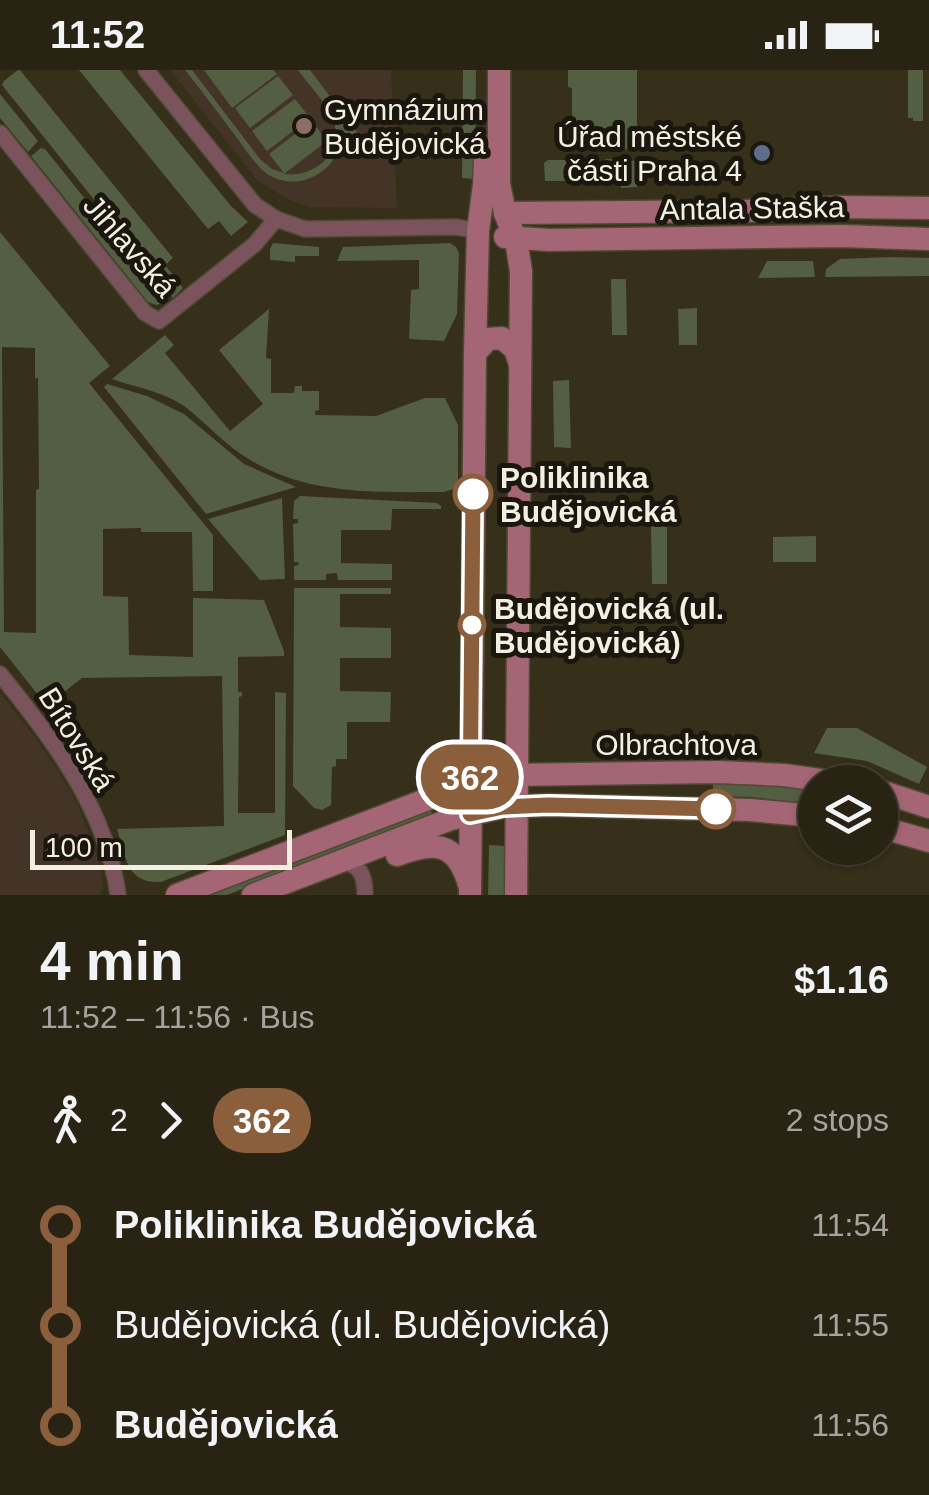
<!DOCTYPE html>
<html lang="en">
<head>
<meta charset="utf-8">
<style>
  :root { --surface:#282313; --page:#342f21; --text:#f1f3f6; --muted:#a5a4a0; --line:#444033 }
  body { margin:0; font-family:Arial,sans-serif; background:var(--page); color:var(--text); height:100vh; display:flex; flex-direction:column; font-size:38px; white-space:nowrap }
  * { box-sizing:border-box; margin:0 }
  p { font-size:32px; color:var(--muted) }
  .icon { flex:none; width:55px; height:55px; fill:none; stroke:currentColor; stroke-width:2; stroke-linecap:round; stroke-linejoin:round }
  .map { position:relative; height:825px; overflow:hidden }
  .details { display:flex; flex-direction:column; background:var(--surface); flex:1 }
  .details>* { flex:none }
  .badge { padding:0 20px; border-radius:32px; font-size:35px; line-height:65px }
  .controls { position:absolute; left:798px; top:695px; display:grid; gap:20px }
  .controls a { display:grid; place-items:center; width:100px; height:100px; border-radius:50%; background:var(--surface); box-shadow:0 2px 8px #0004,0 0 0 2px var(--line); font-size:50px }
  .scale { position:absolute; left:30px; bottom:25px; width:262px; box-sizing:border-box; padding-left:10px; border:5px solid #f3efe1; border-top:0; font-size:28px; line-height:35px; white-space:nowrap; color:#f3efe1; -webkit-text-stroke:8px #1b170e; paint-order:stroke }
  .map>.badge { position:absolute; translate:-50% -50%; box-shadow:0 0 0 5px #fff }
  .legs { display:flex; align-items:center; gap:15px; height:110px; padding:0 40px; font-size:32px }
  .legs p { margin-inline-start:auto }
  .summary { display:flex; align-items:center; justify-content:space-between; height:170px; padding:0 40px }
  h1 { font-size:55px; font-weight:800; line-height:75px }
  ul { padding:0 40px; list-style:none }
  li { display:flex; align-items:center; gap:35px; height:100px; font-size:38px }
  li i { display:grid; place-items:center; width:15px; height:100%; margin:0 12px; background:currentColor }
  li i::after { content:''; width:25px; height:25px; margin:-12px; border:8px solid; border-radius:50%; background:var(--surface) }
  li p { margin-inline-start:auto }
  li:first-child i { background:linear-gradient(#0000 50%,currentColor 0) }
  li:last-child i { background:linear-gradient(currentColor 50%,#0000 0) }
  .status { display:flex; justify-content:space-between; align-items:center; height:70px; padding:0 50px; background:var(--surface); direction:ltr }
  .status svg { height:28px; fill:currentColor }
  .map>svg:first-child { display:block }
  .education { fill:#433427 }
  .green { fill:#535e42; fill-rule:evenodd }
  .lines { fill:none; stroke-linecap:round; stroke-linejoin:round }
  .street-casing { stroke:#504a35; stroke-width:18 }
  .secondary-casing { stroke:#504a35; stroke-width:25 }
  .street { stroke:#7b535c; stroke-width:15 }
  .secondary { stroke:#a46575; stroke-width:22 }
  .line-1-casing { stroke:#fff; stroke-width:22 }
  .line-1 { stroke:#8b5e3c; stroke-width:15 }
  .education-dot { fill:#8d6e63; stroke:#1b170e; stroke-width:4 }
  .service-dot { fill:#5c6f8a; stroke:#1b170e; stroke-width:4 }
  .stop-1-dot { fill:#fff; stroke:#8b5e3c; stroke-width:5 }
  .labels { text-anchor:middle; dominant-baseline:central; stroke-width:10; stroke-linejoin:round; paint-order:stroke }
  .poi-label { font-size:30px; fill:#f3efe1; stroke:#1b170e; text-anchor:start }
  .street-label { font-size:30px; fill:#f3efe1; stroke:#1b170e }
  .stop-label { font-size:30px; font-weight:bold; fill:#f3efe1; stroke:#1b170e; text-anchor:start }
</style>
</head>
<body>
<div class="status"><b>11:52</b><svg viewBox="0 0 49 12"><path d="M0 12V9h3v3zM5 12V6h3v6zM10 12V3h3v9zM15 12V0h3v12zM26 1h20v11H26zM47 4h2v5h-2z"/></svg></div>
<div class="map">
<svg width="929" height="825" viewBox="0 0 929 825">
  <rect width="100%" height="100%" fill="#362f19"/>
  <!-- education -->
  <g class="education">
    <polygon points="170,0 391,0 397,138 310,137 289,130 258,111"/>
    <polygon points="0,623 35,667 64,710 79,737 99,791 103,811 100,825 0,825"/>
  </g>
  <!-- green -->
  <g class="green">
    <polygon points="18,0 20,0 173,188 165,195 183,218 173,228 2,15 4,11"/>
    <polygon points="79,0 120,0 231,136 248,152 231,166 219,151 208,159"/>
    <path d="M 185,0 L 192,0 L 260,89 L 272,99 L 284,103 L 269,84 L 312,51 L 327,71 L 284,104 C 314,108 343,84 334,52 C 328,33 309,16 298,0 L 310,0 L 360,66 L 352,72 L 341,58 C 342,77 335,94 318,104 C 303,114 283,114 267,104 C 255,95 246,80 237,68 C 220,45 203,23 185,0 Z"/>
    <polygon points="204,0 273,0 277,4 232,38"/>
    <polygon points="463,0 476,0 475,109 462,108"/>
    <polygon points="568,0 637,0 637,76 630,79 572,79 572,18 568,17"/>
    <polygon points="908,0 923,0 923,51 913,51 913,48 908,48"/>
    <polygon points="278,6 293,25 250,58 235,38"/>
    <polygon points="0,24 38,71 28,82 0,48"/>
    <polygon points="295,29 310,48 267,81 252,61"/>
    <polygon points="41,78 45,79 168,232 156,235 148,232 31,86"/>
    <polygon points="607,89 638,91 637,117 621,118 621,105 602,105 604,90"/>
    <polygon points="548,90 590,90 592,92 593,111 545,111 544,93"/>
    <path d="M 0,162 L 110,296 L 89,313 L 213,465 L 213,521 L 193,521 L 192,462 L 141,462 L 141,458 L 103,459 L 103,526 L 128,527 L 129,585 L 193,587 L 193,528 L 264,530 L 284,581 L 284,586 L 238,587 L 238,622 L 242,622 L 242,626 L 239,627 L 238,743 L 275,743 L 275,622 L 286,623 L 285,765 L 161,812 C 126,814 126,787 117,759 L 224,756 L 222,606 L 82,608 L 54,630 L 42,630 L 0,577 ZM 2,277 L 35,278 L 35,308 L 38,308 L 39,419 L 36,420 L 36,563 L 4,562 Z"/>
    <polygon points="273,173 319,177 319,186 295,186 295,192 270,190 270,179"/>
    <polygon points="450,173 456,177 459,183 457,244 444,271 409,269 411,220 419,219 419,190 337,191 343,177"/>
    <polygon points="889,187 929,188 929,206 825,207 826,199 840,189"/>
    <polygon points="767,191 813,191 815,207 758,208"/>
    <polygon points="611,209 626,209 627,265 612,265"/>
    <polygon points="697,238 697,275 679,275 678,239"/>
    <path d="M 269,239 L 266,288 L 271,289 L 271,323 L 294,323 L 295,316 L 302,316 L 302,321 L 319,321 L 319,340 L 315,341 L 315,345 L 376,346 L 425,328 L 445,328 L 458,355 L 458,411 L 454,419 L 444,422 C 377,422 310,426 250,390 C 225,375 206,353 184,336 C 164,322 135,317 112,309 L 165,265 L 174,275 L 165,283 L 230,361 L 263,334 L 219,280 Z"/>
    <polygon points="569,310 571,378 554,377 553,311"/>
    <polygon points="107,314 147,326 184,344 244,394 296,417 206,444 104,317"/>
    <polygon points="300,426 437,433 441,436 441,439 392,439 391,460 341,460 341,493 392,494 392,510 338,510 337,503 326,504 326,510 294,510 294,496 299,495 298,492 294,492 293,454 298,453 298,449 293,449 294,431"/>
    <polygon points="282,428 285,509 260,510 208,449"/>
    <polygon points="651,456 667,456 667,514 652,514"/>
    <polygon points="816,466 816,492 773,492 773,467"/>
    <polygon points="294,518 391,518 391,524 340,524 340,557 391,558 391,588 340,588 340,621 391,622 390,652 347,652 347,689 336,689 336,696 332,697 331,735 322,740 314,738 293,716"/>
    <polygon points="827,658 857,658 927,697 919,714 867,691 814,683"/>
    <polygon points="713,713 752,713 815,721 815,735 752,727 713,726"/>
    <polygon points="430,739 432,743 431,746 227,825 206,825"/>
    <polygon points="489,775 506,776 505,825 488,825"/>
  </g>
  <g class="lines">
    <!-- street casing -->
    <g class="street-casing">
      <g id="street">
        <polyline points="146,0 255,135 276,149 305,159 456,157 478,161"/>
        <polyline points="0,63 145,243 159,251 255,174 276,149"/>
        <path d="M 0,604 C 52,668 107,740 118,825"/>
        <path d="M 341,791 C 361,794 365,807 365,825"/>
      </g>
    </g>
    <!-- secondary casing -->
    <g class="secondary-casing">
      <g id="secondary">
        <polyline points="499,0 499,114 505,143 516,170 521,201 516,825"/>
        <polyline points="505,143 747,141 841,137 929,138"/>
        <polyline points="505,167 549,170 842,166 929,169"/>
        <polyline points="475,283 488,269 502,268 515,279 520,294"/>
        <polyline points="880,721 929,737"/>
        <polyline points="880,757 929,771"/>
        <path d="M 397,785 C 434,771 456,771 469,814"/>
        <polyline points="177,825 470,713 501,705 718,702 784,705 834,712"/>
        <polyline points="253,825 451,749 503,737 548,735 750,740 815,746"/>
        <polyline points="470,825 475,283 478,161 484,115 485,88"/>
      </g>
    </g>
    <!-- street -->
    <use href="#street" class="street"/>
    <!-- secondary -->
    <use href="#secondary" class="secondary"/>
  </g>
  <g class="lines">
    <!-- line-1 casing -->
    <g class="line-1-casing">
      <polyline id="line-1" points="473,424 470,744 503,737 548,735 716,739"/>
    </g>
    <!-- line-1 -->
    <use href="#line-1" class="line-1"/>
  </g>
  <!-- markers -->
  <circle class="education-dot" cx="304" cy="56" r="10"/>
  <circle class="service-dot" cx="762" cy="83" r="10"/>
  <g class="stop-1-dot">
    <circle cx="473" cy="424" r="18"/>
    <circle cx="472" cy="555" r="12"/>
    <circle cx="716" cy="739" r="18"/>
  </g>
  <g class="labels">
    <!-- poi labels -->
    <g class="poi-label">
      <text x="324" y="39">Gymnázium<tspan x="324" dy="34">Budějovická</tspan></text>
      <text x="742" y="66" text-anchor="end">Úřad městské<tspan x="742" dy="34">části Praha 4</tspan></text>
    </g>
    <!-- street labels -->
    <g class="street-label">
      <text transform="translate(752 138) rotate(-1)">Antala Staška</text>
      <text transform="translate(130 176) rotate(49)">Jihlavská</text>
      <text transform="translate(77 669) rotate(58)">Bítovská</text>
      <text x="676" y="674">Olbrachtova</text>
    </g>
    <!-- stop labels -->
    <g class="stop-label">
      <text x="500" y="407">Poliklinika<tspan x="500" dy="34">Budějovická</tspan></text>
      <text x="494" y="538">Budějovická (ul.<tspan x="494" dy="34">Budějovická)</tspan></text>
    </g>
  </g>
</svg>
<div class="controls">
<a><svg class="icon" aria-label="layers" viewBox="0 0 24 24"><path d="M12 4l9 5-9 5-9-5zM3 14l9 5 9-5"/></svg></a>
</div>
<div class="scale">100 m</div>
<b class="badge" style="left:470px;top:707px;background:#8b5e3c;color:#fff">362</b>
</div>
<section class="details">
<div class="summary"><div><h1>4 min</h1><p>11:52 – 11:56 · Bus</p></div><b>$1.16</b></div>
<div class="legs"><svg class="icon" aria-label="walk" viewBox="0 0 24 24"><circle cx="13" cy="4" r="2"/><path d="M13 8l-2 6 4 7M11 14l-3 7M7 12l3-4h3l4 4"/></svg>2<svg class="icon" aria-label="forward" viewBox="0 0 24 24"><path d="M9 5l7 7-7 7"/></svg><b class="badge" style="background:#8b5e3c;color:#fff">362</b><p>2 stops</p></div>
<ul>
<li><i style="color:#8b5e3c"></i><b>Poliklinika Budějovická</b><p>11:54</p></li>
<li><i style="color:#8b5e3c"></i><span>Budějovická (ul. Budějovická)</span><p>11:55</p></li>
<li><i style="color:#8b5e3c"></i><b>Budějovická</b><p>11:56</p></li>
</ul>
</section>
</body>
</html>
